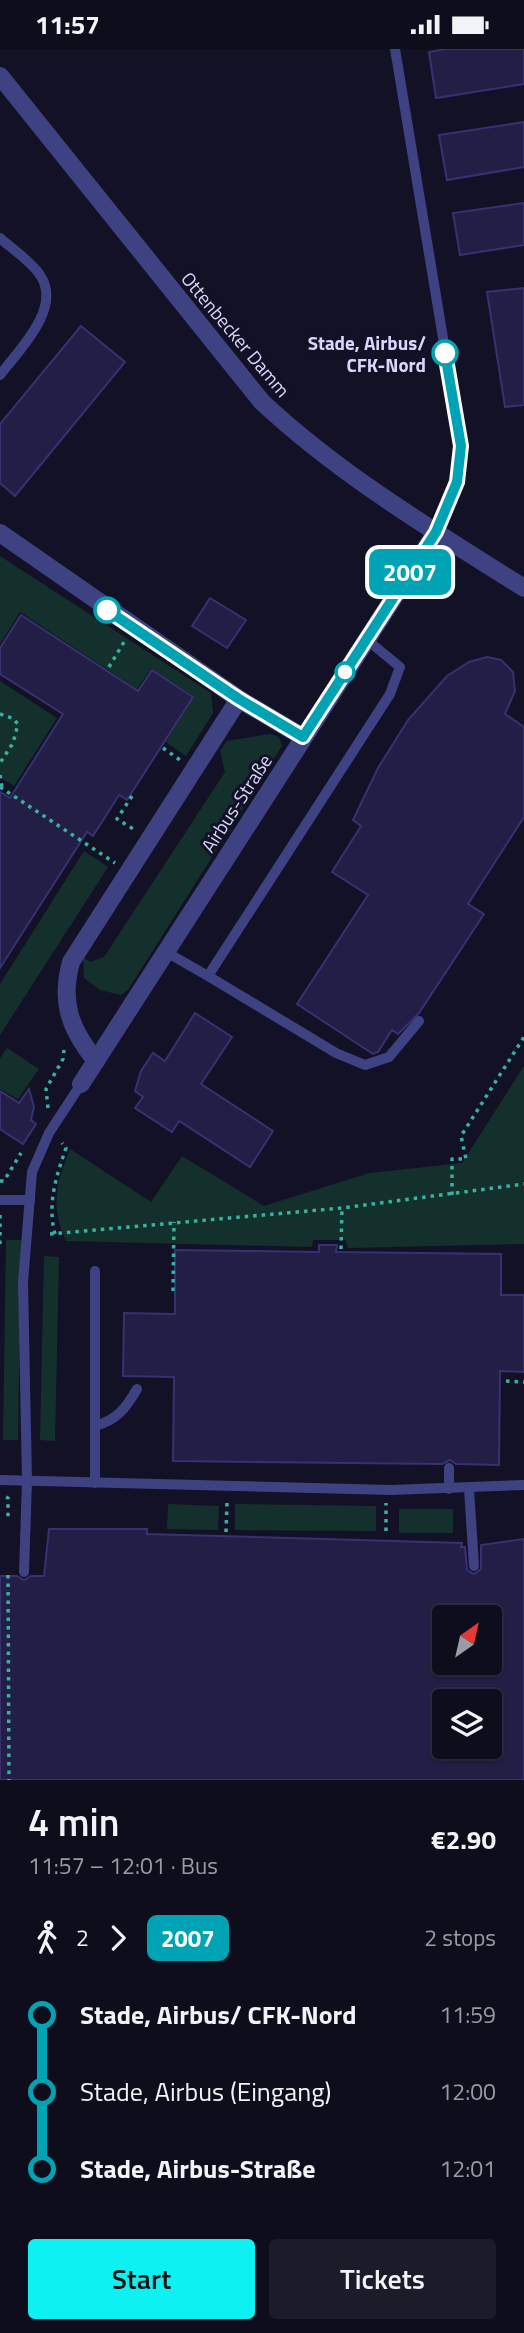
<!DOCTYPE html>
<html lang="en">
<head>
<meta charset="utf-8">
<style>
  :root { --surface:#0e0d1c; --page:#1c1b29; --text:#f1f3f6; --muted:#9b9ca3; --line:#2e2d3b; --accent:#0ef1f3 }
  body { margin:0; font-family:"Titillium Web",sans-serif; background:var(--page); color:var(--text); height:100vh; display:flex; flex-direction:column; font-size:26px; white-space:nowrap }
  * { box-sizing:border-box; margin:0 }
  p { font-size:23px; color:var(--muted) }
  .icon { flex:none; width:38px; height:38px; fill:none; stroke:currentColor; stroke-width:2; stroke-linecap:round; stroke-linejoin:round }
  .map { position:relative; height:1731px; overflow:hidden }
  .panel { display:flex; flex-direction:column; background:var(--surface); flex:1 }
  .panel>* { flex:none }
  .badge { padding:0 14px; border-radius:10px; font-size:24px; line-height:46px }
  .needle { width:46px; rotate:34deg }
  .fabs { position:absolute; left:432px; top:1556px; display:grid; gap:14px }
  .fabs a { display:grid; place-items:center; width:70px; height:70px; border-radius:7px; background:var(--surface); box-shadow:0 2px 5px #0004,0 0 0 2px var(--line); font-size:35px }
  .map>.badge { position:absolute; translate:-50% -50%; box-shadow:0 0 0 4px #fff }
  .legs { display:flex; align-items:center; gap:10px; height:77px; padding:0 28px; font-size:23px }
  .legs p { margin-inline-start:auto }
  .overview { display:flex; align-items:center; justify-content:space-between; height:119px; padding:0 28px }
  h1 { font-size:38px; font-weight:600; line-height:52px }
  .button { display:flex; gap:14px; margin-top:auto; padding:14px 28px }
  .button a { flex:1; height:80px; border-radius:7px; background:var(--accent); color:#111; font-size:28px; font-weight:600; line-height:80px; text-align:center }
  .button a+a { background:var(--page); color:var(--text) }
  ul { padding:0 28px; list-style:none }
  li { display:flex; align-items:center; gap:24px; height:77px; font-size:26px }
  li i { display:grid; place-items:center; width:10px; height:100%; margin:0 9px; background:currentColor }
  li i::after { content:''; width:18px; height:18px; margin:-9px; border:5px solid; border-radius:50%; background:var(--surface) }
  li p { margin-inline-start:auto }
  li:first-child i { background:linear-gradient(#0000 50%,currentColor 0) }
  li:last-child i { background:linear-gradient(currentColor 50%,#0000 0) }
  .status { display:flex; justify-content:space-between; align-items:center; height:49px; padding:0 35px; background:var(--surface); direction:ltr }
  .status svg { height:19px; fill:currentColor }
  .map>svg:first-child { display:block }
  .green { fill:#14302c }
  .building { fill:#221e46; stroke:#383171; stroke-width:2; fill-rule:evenodd }
  .lines { fill:none; stroke-linecap:round; stroke-linejoin:round }
  .path { stroke:#36b39f; stroke-width:3.5; stroke-dasharray:3.5 5; stroke-linecap:butt }
  .service { stroke:#3e4282; stroke-width:10 }
  .minor { stroke:#3e4282; stroke-width:18 }
  .line-1-casing { stroke:#fff; stroke-width:16 }
  .line-1 { stroke:#00a3b4; stroke-width:10 }
  .stop-1-dot { fill:#fff; stroke:#00a3b4; stroke-width:3.5 }
  .labels { text-anchor:middle; dominant-baseline:central; stroke-width:6; stroke-linejoin:round; paint-order:stroke }
  .street-label { font-size:19px; fill:#d8d8fd; stroke:#121126 }
  .stop-label { font-size:19px; font-weight:bold; fill:#d8d8fd; stroke:#121126; text-anchor:end }
</style>
</head>
<body>
<div class="status"><b>11:57</b><svg viewBox="0 0 49 12"><path d="M0 12V9h3v3zM5 12V6h3v6zM10 12V3h3v9zM15 12V0h3v12zM26 1h20v11H26zM47 4h2v5h-2z"/></svg></div>
<div class="map">
<svg width="524" height="1731" viewBox="0 0 524 1731">
  <rect width="100%" height="100%" fill="#121126"/>
  <!-- green -->
  <g class="green">
    <polygon points="0,507 211,644 213,664 186,707 166,693 194,647 151,619 137,640 20,563 0,595"/>
    <polygon points="0,632 57,669 14,737 0,729"/>
    <polygon points="270,685 279,688 282,697 128,941 121,946 100,941 84,929 83,908 90,913 104,908 225,723 220,702 227,692"/>
    <polygon points="84,802 108,818 0,986 0,935"/>
    <polygon points="7,999 39,1020 18,1050 0,1040 0,1009"/>
    <path d="M 524,1017 L 524,1195 L 348,1199 L 345,1191 L 313,1191 L 312,1198 L 66,1192 C 50,1157 56,1135 70,1100 L 151,1153 L 182,1107 L 264,1157 L 369,1124 L 462,1114 Z"/>
    <polygon points="6,1191 21,1191 18,1391 3,1391"/>
    <polygon points="44,1207 59,1208 55,1392 40,1391"/>
    <polygon points="168,1455 219,1457 218,1481 167,1480"/>
    <polygon points="235,1455 376,1457 376,1482 235,1481"/>
    <rect x="399" y="1460" width="54" height="24"/>
  </g>
  <!-- building -->
  <g class="building">
    <polygon points="446,0 524,0 524,35 436,49 429,3"/>
    <polygon points="524,73 524,118 447,131 439,86"/>
    <polygon points="524,154 524,196 460,206 453,164"/>
    <polygon points="524,239 524,356 505,358 487,243"/>
    <polygon points="81,277 125,313 15,447 0,434 0,375"/>
    <polygon points="210,549 246,571 227,599 192,577"/>
    <polygon points="21,566 138,642 152,621 193,648 127,751 119,746 93,787 87,783 0,919 0,743 10,749 63,665 0,625 0,599"/>
    <polygon points="487,608 501,611 513,623 515,642 505,665 524,678 524,768 468,855 484,865 419,964 398,985 392,981 378,1003 373,1005 297,955 368,846 332,823 361,777 353,771 378,719 408,671 447,627 469,613"/>
    <polygon points="195,964 232,988 201,1035 273,1082 250,1118 179,1072 172,1083 135,1059 143,1048 135,1042 141,1022 153,1004 165,1012"/>
    <polygon points="29,1040 34,1058 31,1071 36,1075 23,1095 0,1080 0,1042 19,1054"/>
    <polygon points="319,1196 337,1196 336,1203 501,1205 501,1246 524,1246 524,1323 500,1322 499,1416 456,1415 450,1411 442,1415 173,1412 174,1328 123,1327 124,1264 175,1265 175,1201 319,1203"/>
    <path d="M 49,1480 L 147,1480 L 147,1485 L 462,1494 L 461,1498 L 465,1498 L 467,1521 L 474,1525 L 481,1520 L 481,1496 L 524,1490 L 524,1731 L 0,1731 L 0,1527 L 17,1527 L 24,1531 L 31,1527 L 44,1527 ZM 444,1568 L 490,1568 L 490,1614 L 444,1614 ZM 444,1652 L 490,1652 L 490,1698 L 444,1698 Z"/>
  </g>
  <g class="lines">
    <!-- path -->
    <g class="path">
      <polyline points="109,618 124,593"/>
      <polyline points="0,665 12,669 18,675 13,694 0,714"/>
      <polyline points="163,699 180,711"/>
      <polyline points="0,726 2,738"/>
      <polyline points="0,738 115,814"/>
      <polyline points="132,747 117,770 135,781"/>
      <polyline points="48,1059 46,1040 63,1010 64,1001"/>
      <polyline points="0,1132 4,1132 21,1104"/>
      <polyline points="452,1146 452,1110 466,1110 461,1087 524,988"/>
      <polyline points="50,1185 342,1159 524,1135"/>
      <path d="M 55,1185 C 47,1155 56,1128 66,1099 L 62,1094"/>
      <polyline points="0,1195 0,1166"/>
      <polyline points="341,1200 342,1159"/>
      <polyline points="173,1242 174,1173"/>
      <polyline points="506,1332 524,1333"/>
      <polyline points="6,1448 8,1449 8,1470"/>
      <polyline points="386,1482 386,1454"/>
      <polyline points="226,1483 227,1453"/>
      <polyline points="8,1526 9,1731"/>
    </g>
    <!-- service -->
    <g class="service">
      <polyline points="395,0 461,397 456,433 436,483"/>
      <path d="M 0,189 C 12,200 31,212 40,226 C 63,259 18,302 0,326"/>
      <polyline points="166,903 208,927 390,645 400,618 366,590"/>
      <polyline points="208,927 336,1004 365,1016 389,1008 419,972"/>
      <polyline points="0,1151 30,1151"/>
      <polyline points="95,1222 95,1434"/>
      <path d="M 95,1377 C 117,1371 126,1359 137,1340"/>
      <polyline points="449,1419 449,1440"/>
      <polyline points="0,1431 391,1441 524,1436"/>
      <polyline points="469,1440 474,1517"/>
      <polyline points="24,1523 27,1432 23,1233 32,1123 49,1084 81,1035"/>
    </g>
    <!-- minor -->
    <g class="minor">
      <path d="M 0,27 L 262,353 C 340,426 434,482 524,539"/>
      <polyline points="0,484 239,650 303,688"/>
      <path d="M 96,1012 C 70,980 60,953 71,913 L 239,650"/>
      <polyline points="81,1035 436,483"/>
    </g>
  </g>
  <g class="lines">
    <!-- line-1 casing -->
    <g class="line-1-casing">
      <polyline id="line-1" points="107,561 239,650 303,688 436,483 457,433 461,397 445,304"/>
    </g>
    <!-- line-1 -->
    <use href="#line-1" class="line-1"/>
  </g>
  <!-- markers -->
  <g class="stop-1-dot">
    <circle cx="445" cy="304" r="12"/>
    <circle cx="107" cy="561" r="12"/>
    <circle cx="345" cy="623" r="9"/>
  </g>
  <g class="labels">
    <!-- street labels -->
    <g class="street-label">
      <text transform="translate(236 285) rotate(50)">Ottenbecker Damm</text>
      <text transform="translate(236 754) rotate(-57)">Airbus-Straße</text>
    </g>
    <!-- stop labels -->
    <g class="stop-label">
      <text x="426" y="293">Stade, Airbus/<tspan x="426" dy="22">CFK-Nord</tspan></text>
    </g>
  </g>
</svg>
<div class="fabs">
<a><svg class="needle" viewBox="-14 -14 28 28"><path d="M0-13l5 13h-10z" fill="#e53935"/><path d="M0 13l5-13h-10z" fill="#9b9ca3"/></svg></a>
<a><svg class="icon" aria-label="layers" viewBox="0 0 24 24"><path d="M12 4l9 5-9 5-9-5zM3 14l9 5 9-5"/></svg></a>
</div>
<b class="badge" style="left:410px;top:523px;background:#00a3b4;color:#fff">2007</b>
</div>
<section class="panel">
<div class="overview"><div><h1>4 min</h1><p>11:57 – 12:01 · Bus</p></div><b>€2.90</b></div>
<div class="legs"><svg class="icon" aria-label="walk" viewBox="0 0 24 24"><circle cx="13" cy="4" r="2"/><path d="M13 8l-2 6 4 7M11 14l-3 7M7 12l3-4h3l4 4"/></svg>2<svg class="icon" aria-label="forward" viewBox="0 0 24 24"><path d="M9 5l7 7-7 7"/></svg><b class="badge" style="background:#00a3b4;color:#fff">2007</b><p>2 stops</p></div>
<ul>
<li><i style="color:#00a3b4"></i><b>Stade, Airbus/ CFK-Nord</b><p>11:59</p></li>
<li><i style="color:#00a3b4"></i><span>Stade, Airbus (Eingang)</span><p>12:00</p></li>
<li><i style="color:#00a3b4"></i><b>Stade, Airbus-Straße</b><p>12:01</p></li>
</ul>
<div class="button"><a>Start</a><a>Tickets</a></div>
</section>
</body>
</html>
